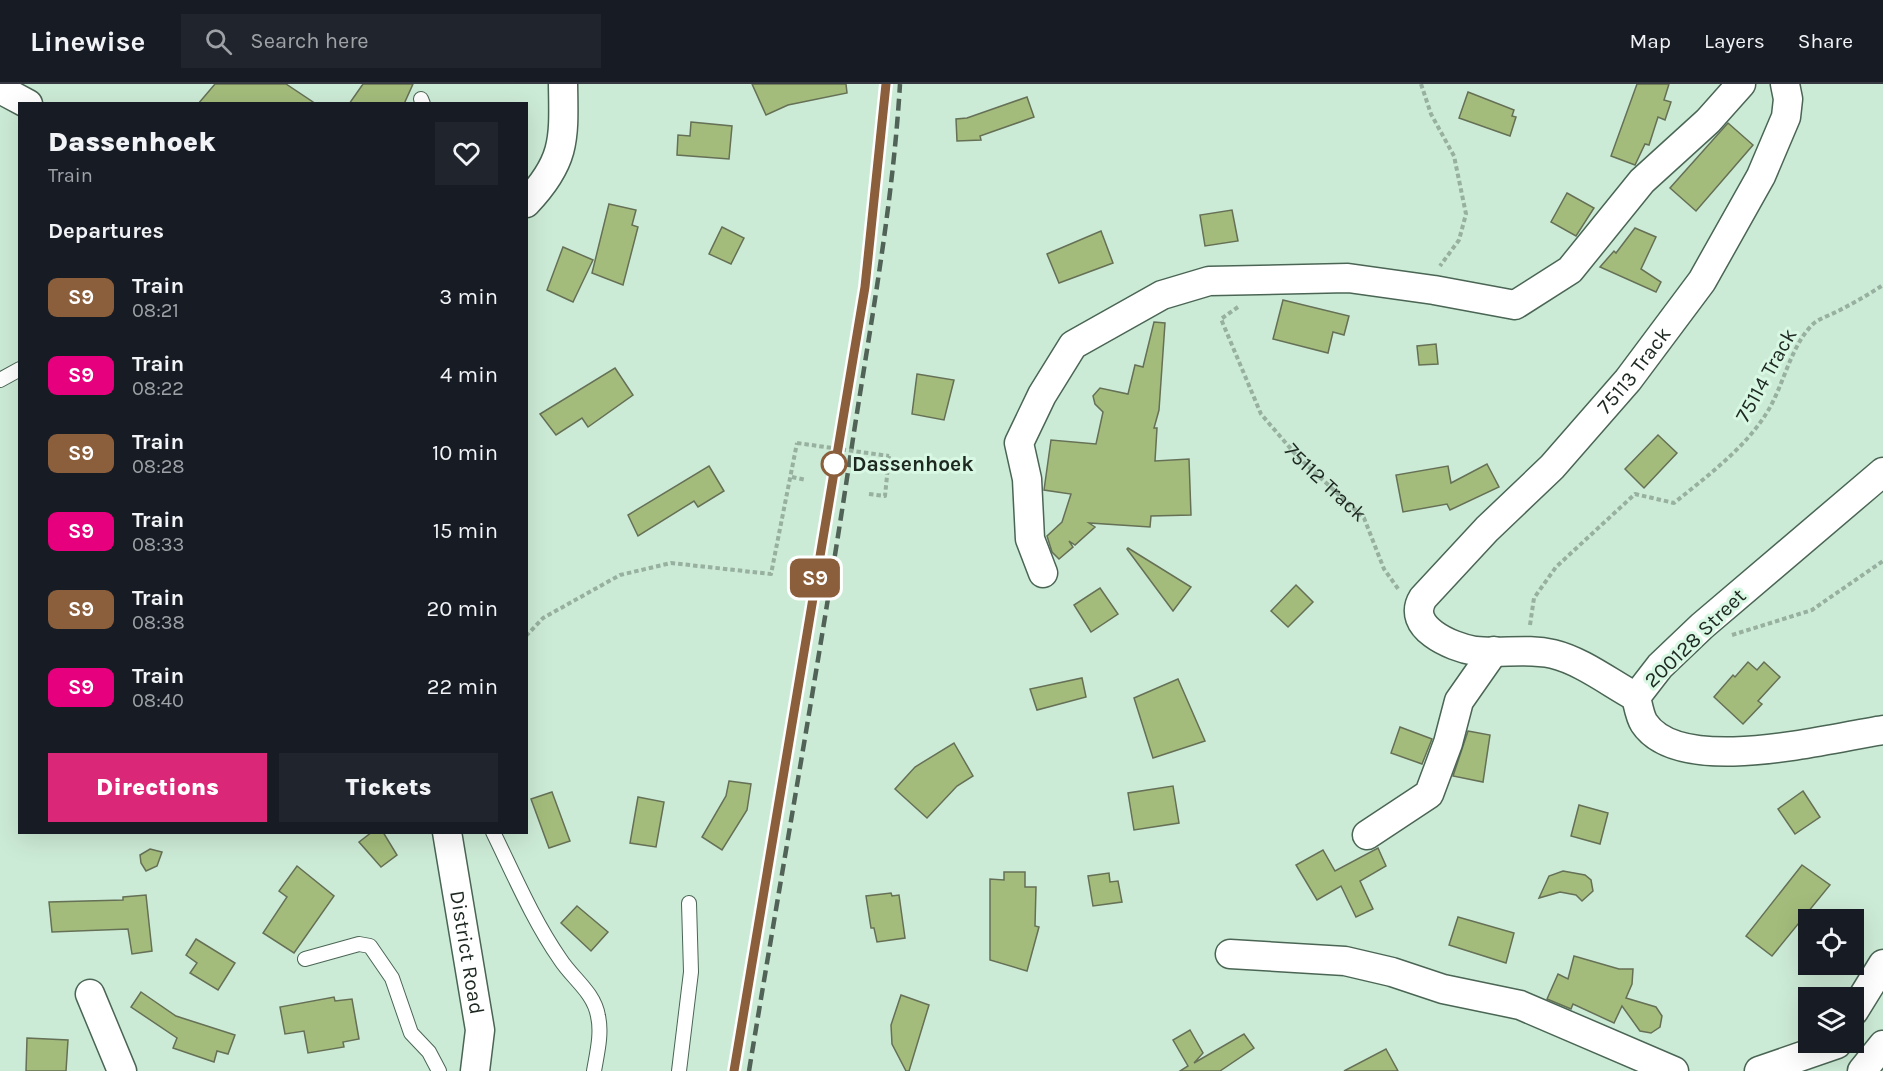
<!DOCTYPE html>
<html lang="en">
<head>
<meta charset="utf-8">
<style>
  :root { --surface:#171b24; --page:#20242c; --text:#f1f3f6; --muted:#9ea1a6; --line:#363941; --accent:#db2777 }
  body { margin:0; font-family:Karla,sans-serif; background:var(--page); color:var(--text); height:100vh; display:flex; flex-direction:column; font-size:22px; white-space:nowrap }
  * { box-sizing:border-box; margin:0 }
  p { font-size:20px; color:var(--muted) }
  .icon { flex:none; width:33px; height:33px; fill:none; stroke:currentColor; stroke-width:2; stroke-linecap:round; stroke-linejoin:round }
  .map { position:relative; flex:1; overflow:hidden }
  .drawer { position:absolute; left:18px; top:18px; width:510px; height:732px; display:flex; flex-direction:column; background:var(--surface); border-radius:0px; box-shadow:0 6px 24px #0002 }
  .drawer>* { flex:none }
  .badge { padding:0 12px; border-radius:9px; font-size:21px; line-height:39px }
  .controls { position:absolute; left:1798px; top:825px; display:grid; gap:12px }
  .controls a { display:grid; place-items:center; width:66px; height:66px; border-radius:0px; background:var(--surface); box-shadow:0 6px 24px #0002; font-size:30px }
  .map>.badge { position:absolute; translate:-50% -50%; box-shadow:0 0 0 3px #fff }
  h2 { padding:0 30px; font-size:22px; line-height:54px }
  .round { display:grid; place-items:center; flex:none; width:63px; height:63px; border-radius:0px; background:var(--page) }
  .head { display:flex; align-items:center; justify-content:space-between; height:102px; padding:0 30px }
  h1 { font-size:28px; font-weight:800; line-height:45px }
  .action { display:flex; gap:12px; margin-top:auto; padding:12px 30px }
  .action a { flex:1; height:69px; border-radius:0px; background:var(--accent); color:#fff; font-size:24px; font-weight:800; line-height:69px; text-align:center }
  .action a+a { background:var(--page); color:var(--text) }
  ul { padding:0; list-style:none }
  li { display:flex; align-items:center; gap:18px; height:78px; padding:0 30px }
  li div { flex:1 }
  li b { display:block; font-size:22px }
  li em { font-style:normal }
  li .badge { min-width:66px; font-weight:700; text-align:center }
  header { display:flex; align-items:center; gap:36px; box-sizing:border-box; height:84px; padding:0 30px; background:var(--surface); border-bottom:2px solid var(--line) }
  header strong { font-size:28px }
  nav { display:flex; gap:33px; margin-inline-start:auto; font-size:21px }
  .search { width:420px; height:54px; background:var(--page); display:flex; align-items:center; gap:15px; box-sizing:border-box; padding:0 21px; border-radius:0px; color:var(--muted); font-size:22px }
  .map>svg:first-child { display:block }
  .building { fill:#a3bc7b; stroke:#657056; stroke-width:1.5 }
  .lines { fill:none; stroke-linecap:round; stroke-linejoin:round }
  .service-casing { stroke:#4a6554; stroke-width:16 }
  .minor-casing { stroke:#4a6554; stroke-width:31 }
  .path { stroke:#97b09f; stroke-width:4; stroke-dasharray:4.5 3; stroke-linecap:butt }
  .service { stroke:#fff; stroke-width:14 }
  .minor { stroke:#fff; stroke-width:28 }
  .rail { stroke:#516257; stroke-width:4.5; stroke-dasharray:12 6; stroke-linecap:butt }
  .path-bridge { stroke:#97b09f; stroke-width:4; stroke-dasharray:4.5 3; stroke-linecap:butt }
  .line-casing { stroke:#fff; stroke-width:14 }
  .line { stroke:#8b5e3c; stroke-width:9 }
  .stop-dot { fill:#fff; stroke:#8b5e3c; stroke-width:3 }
  .labels { text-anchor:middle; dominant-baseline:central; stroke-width:6; stroke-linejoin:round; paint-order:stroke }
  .street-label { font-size:21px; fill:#1d2821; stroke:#d9f8e4 }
  .stop-label { font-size:21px; font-weight:bold; fill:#1d2821; stroke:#d9f8e4; text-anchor:start }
</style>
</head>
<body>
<header>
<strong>Linewise</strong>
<div class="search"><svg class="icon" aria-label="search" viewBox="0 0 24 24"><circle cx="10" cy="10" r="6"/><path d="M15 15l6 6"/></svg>Search here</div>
<nav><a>Map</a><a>Layers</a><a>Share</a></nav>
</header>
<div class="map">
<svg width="1883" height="987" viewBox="0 0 1883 987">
  <rect width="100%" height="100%" fill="#ccebd6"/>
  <!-- building -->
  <g class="building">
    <polygon points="215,0 286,0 316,20 198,20"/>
    <polygon points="363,0 413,0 404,20 349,20"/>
    <polygon points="752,0 846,0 847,9 788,21 766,31"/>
    <polygon points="1637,0 1669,0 1664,16 1671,18 1665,36 1658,33 1649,61 1645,60 1635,81 1611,72"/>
    <polygon points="1468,8 1514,26 1512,32 1516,33 1510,52 1459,34"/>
    <polygon points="1027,13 1034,33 980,52 981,56 957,57 956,35 967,34"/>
    <polygon points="691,38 732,42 729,75 677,71 678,51 690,52"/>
    <polygon points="1728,39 1753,61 1696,127 1670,104"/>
    <polygon points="1567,109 1594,124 1576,152 1551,138"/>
    <polygon points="609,120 636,126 632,141 638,143 623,201 592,189"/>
    <polygon points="1232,126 1238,157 1205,162 1200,131"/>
    <polygon points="722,143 744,154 731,180 709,170"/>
    <polygon points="1635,144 1656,153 1641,185 1661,198 1656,208 1600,183 1614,167 1616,169"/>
    <polygon points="1101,147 1113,179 1059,199 1047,170"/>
    <polygon points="563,163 593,176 573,218 547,206"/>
    <polygon points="1283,216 1349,232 1344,251 1333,248 1328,269 1273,255"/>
    <polygon points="1154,238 1165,239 1159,326 1154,344 1157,344 1155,377 1189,375 1191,431 1151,432 1150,443 1089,439 1095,443 1075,461 1069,457 1073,463 1059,475 1052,468 1047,452 1062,438 1071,410 1044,406 1051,356 1096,360 1103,328 1095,320 1093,312 1100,304 1128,310 1135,281 1143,283"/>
    <polygon points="1436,260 1438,280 1419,281 1417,262"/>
    <polygon points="615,284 633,311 588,343 582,334 556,351 540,330"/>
    <polygon points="917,290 954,296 944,336 912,330"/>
    <polygon points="1658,351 1677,369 1644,404 1625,385"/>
    <polygon points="1487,380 1499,403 1450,426 1447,420 1403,428 1396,391 1448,382 1451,399"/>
    <polygon points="709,382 724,407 698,423 694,417 638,452 628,431"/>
    <polygon points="1128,464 1191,503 1173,527 1127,465"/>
    <polygon points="1296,501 1313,518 1288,543 1271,527"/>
    <polygon points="1100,504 1118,530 1091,548 1074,521"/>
    <polygon points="1748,578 1757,586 1764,578 1780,593 1758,617 1762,620 1743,640 1714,613 1733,591 1735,593"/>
    <polygon points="1082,594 1086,613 1037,626 1030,605"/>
    <polygon points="1178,595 1205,657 1153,674 1134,614"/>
    <polygon points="1400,643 1432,655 1422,680 1391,669"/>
    <polygon points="1468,647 1490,651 1483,698 1453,692"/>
    <polygon points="954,659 973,692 957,702 927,734 895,705 915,683"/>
    <polygon points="729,697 751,700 747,726 722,766 702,753 726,712"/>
    <polygon points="1173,702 1179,739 1134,746 1128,709"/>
    <polygon points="1803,707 1820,733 1795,750 1778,725"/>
    <polygon points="552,708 570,757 549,764 531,715"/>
    <polygon points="638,713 664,718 656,763 630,759"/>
    <polygon points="1579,721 1608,729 1600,760 1571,752"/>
    <polygon points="372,748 383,748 397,771 381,783 359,758"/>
    <polygon points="1378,764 1386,782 1360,797 1373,825 1356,833 1341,802 1317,816 1296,781 1323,766 1335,787"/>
    <polygon points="150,765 162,768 157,782 146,787 141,779 140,771"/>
    <polygon points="1802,781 1830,801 1772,872 1746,852"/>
    <polygon points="297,782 334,812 294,869 263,849 287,813 279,807"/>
    <polygon points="1563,787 1585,791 1591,796 1593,807 1582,817 1576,811 1560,808 1539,814 1549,792"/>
    <polygon points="1004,788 1025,788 1025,803 1036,803 1035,842 1039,843 1027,887 990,876 990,795 1004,796"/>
    <polygon points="1109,789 1110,798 1118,797 1122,818 1093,822 1088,792"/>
    <polygon points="891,809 892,812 899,811 905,854 877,858 874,844 871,844 866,812"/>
    <polygon points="146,811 152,867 132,870 128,845 52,848 49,818 123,816 123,813"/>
    <polygon points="577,822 608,848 591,867 561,839"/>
    <polygon points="1458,833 1514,849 1506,879 1449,861"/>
    <polygon points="196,855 235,879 218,906 190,889 197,879 186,871"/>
    <polygon points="1574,872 1619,885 1633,885 1632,900 1626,914 1656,923 1662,932 1660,943 1651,949 1640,947 1622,922 1614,939 1573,920 1571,925 1547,915 1558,890 1568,895"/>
    <polygon points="141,908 176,932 235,951 228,970 217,967 214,978 173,964 177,954 131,923"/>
    <polygon points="901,911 929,921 909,987 906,987 892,960 891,941"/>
    <polygon points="334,913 335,917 352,915 359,955 343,958 344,963 308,969 304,947 285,950 280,923"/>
    <polygon points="1190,946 1203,969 1194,979 1244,950 1254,964 1220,987 1180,987 1188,982 1173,956"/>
    <polygon points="27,954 68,956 66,987 26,987"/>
    <polygon points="1386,965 1398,987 1344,987"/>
  </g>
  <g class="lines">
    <!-- service casing -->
    <g class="service-casing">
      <g id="service">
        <polyline points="421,15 423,20"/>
        <polyline points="0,296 20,285"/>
        <path d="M 493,748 C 514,791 533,836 560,875 C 572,894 594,908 598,932 C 602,950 597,969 594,987"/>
        <polyline points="305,875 359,860 370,862 392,894 411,949 429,968 439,987"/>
        <polyline points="679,987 691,888 689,819"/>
      </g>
    </g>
    <!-- minor casing -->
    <g class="minor-casing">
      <g id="minor">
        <polyline points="0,5 28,20"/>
        <path d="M 526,119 C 566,77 564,55 563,0"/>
        <path d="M 1883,388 L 1702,542 L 1660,582 L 1636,613 C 1638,621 1640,633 1644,639 C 1680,694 1829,654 1883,646"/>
        <polyline points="1043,489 1030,455 1027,395 1019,359 1042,311 1073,261 1162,211 1209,197 1348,194 1434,206 1515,221 1570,186 1642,97 1708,37 1741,0"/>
        <path id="s2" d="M 1636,613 C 1610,599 1582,577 1553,570 C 1527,564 1501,570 1475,567 C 1451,563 1405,543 1423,514 L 1487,445 L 1552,383 L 1628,296 L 1702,197 L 1761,92 L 1786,33 L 1788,15 L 1785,0"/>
        <path id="s3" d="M 447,748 L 480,946 L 475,987"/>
        <polyline points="1367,751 1429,710 1448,659 1459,617 1494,567"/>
        <polyline points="1230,870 1345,877 1392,888 1443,905 1520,921 1674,987"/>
        <polyline points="90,910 122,987"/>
        <polyline points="1854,927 1883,880"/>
        <polyline points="1759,987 1837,960"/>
        <polyline points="1862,987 1883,961"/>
      </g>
    </g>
    <!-- path -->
    <g class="path">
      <polyline points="1421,0 1431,30 1454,72 1466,130 1459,156 1440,182"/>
      <path id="s1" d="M 1238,223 L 1221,235 L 1261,330 L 1297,372 L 1364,434 L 1384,485 L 1399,506"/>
      <polyline points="792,393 806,396"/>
      <polyline points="869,410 885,412 889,372"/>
      <path d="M 1530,541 L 1534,514 L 1556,483 L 1635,410 L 1674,419 C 1706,393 1743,366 1766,330 C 1784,302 1789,265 1812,241 C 1818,235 1828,232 1836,228 C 1852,220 1868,211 1883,201"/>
      <polyline points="1732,551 1812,526 1883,477"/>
      <polyline points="526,552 543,534 620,491 671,479 771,490 797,359"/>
    </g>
    <!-- service -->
    <use href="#service" class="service"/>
    <!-- minor -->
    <use href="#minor" class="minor"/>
    <!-- rail -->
    <g class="rail">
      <polyline points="734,987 865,203 886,0"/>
      <path d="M 749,987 C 784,774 822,562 854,348 C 872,232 893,117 900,0"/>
    </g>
    <!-- path-bridge -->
    <polyline class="path-bridge" points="797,359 889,372"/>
  </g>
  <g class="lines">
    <!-- line casing -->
    <g class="line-casing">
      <polyline id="line" points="734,987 865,203 886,0"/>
    </g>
    <!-- line -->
    <use href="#line" class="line"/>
  </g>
  <!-- markers -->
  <circle class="stop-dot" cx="834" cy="380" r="12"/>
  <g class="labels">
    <!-- street labels -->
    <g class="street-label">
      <text stroke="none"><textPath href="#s2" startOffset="570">75113 Track</textPath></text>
      <text transform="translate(1766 291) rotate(-61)">75114 Track</text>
      <text stroke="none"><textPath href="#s1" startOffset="218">75112 Track</textPath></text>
      <text transform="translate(1695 554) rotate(-44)">200128 Street</text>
      <text stroke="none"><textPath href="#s3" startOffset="122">District Road</textPath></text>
    </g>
    <!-- stop labels -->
    <g class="stop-label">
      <text x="852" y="380">Dassenhoek</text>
    </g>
  </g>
</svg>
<div class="controls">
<a><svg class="icon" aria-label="locate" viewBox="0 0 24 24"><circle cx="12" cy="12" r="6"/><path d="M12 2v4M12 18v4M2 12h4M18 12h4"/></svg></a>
<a><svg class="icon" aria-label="layers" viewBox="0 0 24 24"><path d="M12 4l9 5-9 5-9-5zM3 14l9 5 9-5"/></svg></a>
</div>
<b class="badge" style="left:815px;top:494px;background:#8b5e3c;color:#fff">S9</b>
<section class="drawer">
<div class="head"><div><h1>Dassenhoek</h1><p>Train</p></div><a class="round"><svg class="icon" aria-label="heart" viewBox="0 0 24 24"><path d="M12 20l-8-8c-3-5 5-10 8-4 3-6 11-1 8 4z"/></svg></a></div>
<h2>Departures</h2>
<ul>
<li><span class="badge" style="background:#8b5e3c;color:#fff">S9</span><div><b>Train</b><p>08:21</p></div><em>3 min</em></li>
<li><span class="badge" style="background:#e6007e;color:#fff">S9</span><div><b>Train</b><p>08:22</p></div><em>4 min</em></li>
<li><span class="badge" style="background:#8b5e3c;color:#fff">S9</span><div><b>Train</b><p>08:28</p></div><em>10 min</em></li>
<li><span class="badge" style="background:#e6007e;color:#fff">S9</span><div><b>Train</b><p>08:33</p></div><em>15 min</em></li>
<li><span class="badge" style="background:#8b5e3c;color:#fff">S9</span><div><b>Train</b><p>08:38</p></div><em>20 min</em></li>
<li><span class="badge" style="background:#e6007e;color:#fff">S9</span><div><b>Train</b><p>08:40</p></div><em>22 min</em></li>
</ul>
<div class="action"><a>Directions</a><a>Tickets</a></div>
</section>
</div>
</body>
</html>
